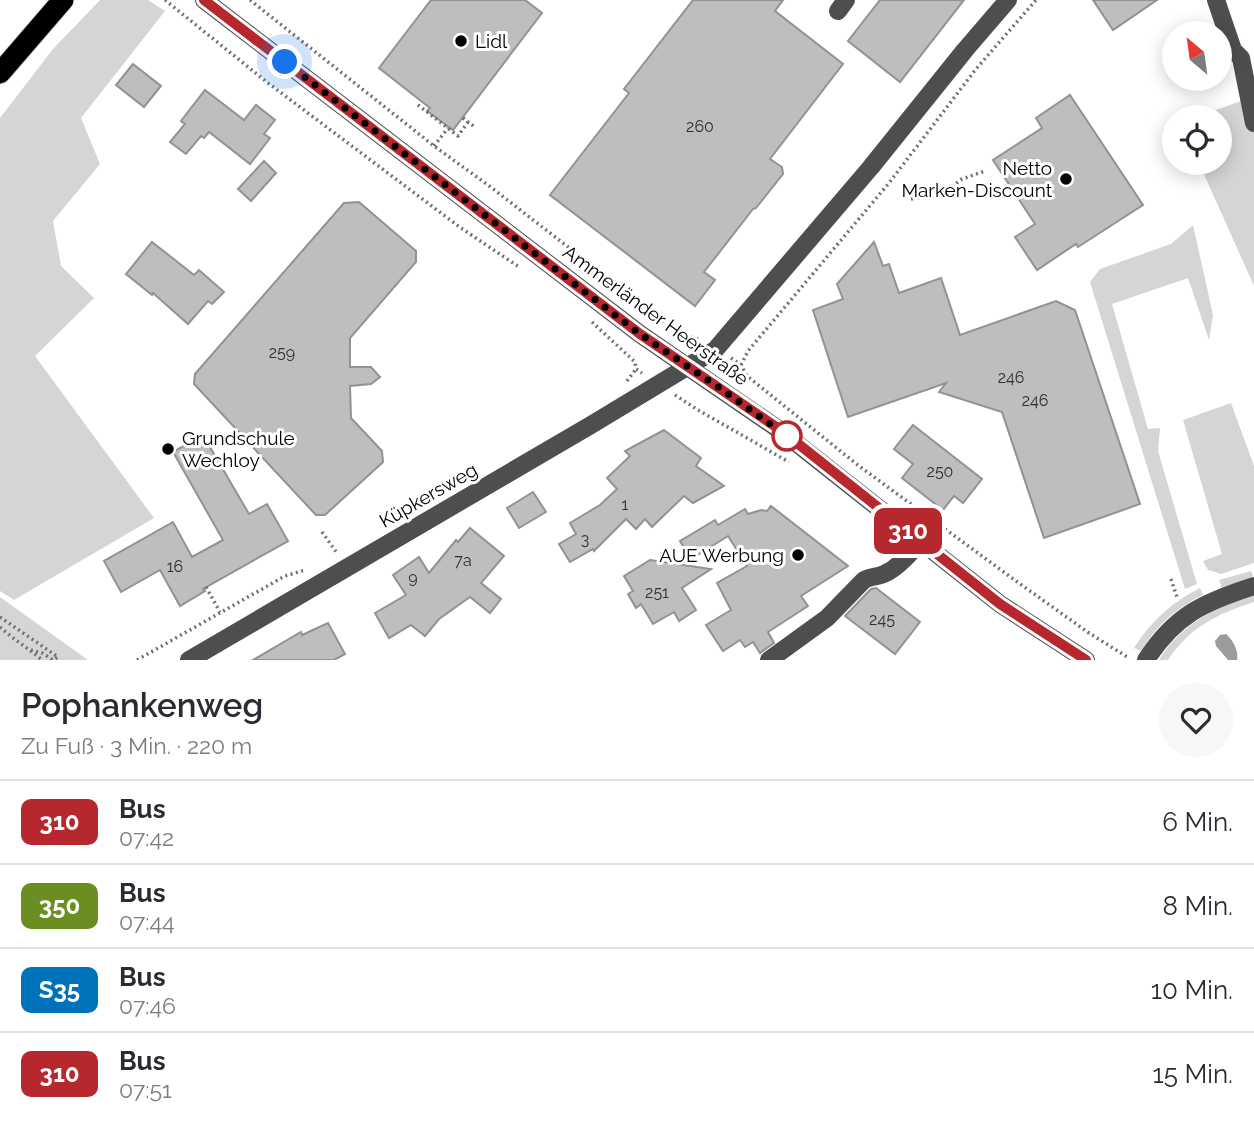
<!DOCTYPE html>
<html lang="de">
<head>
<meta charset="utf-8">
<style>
  :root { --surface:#fff; --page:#f7f7f7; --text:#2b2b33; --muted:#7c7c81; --line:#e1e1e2 }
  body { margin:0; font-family:Raleway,sans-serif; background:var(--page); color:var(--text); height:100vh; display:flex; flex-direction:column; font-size:26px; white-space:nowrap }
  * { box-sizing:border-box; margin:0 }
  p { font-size:23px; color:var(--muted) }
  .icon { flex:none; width:38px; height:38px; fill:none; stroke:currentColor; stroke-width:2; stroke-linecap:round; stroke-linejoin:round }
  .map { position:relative; height:660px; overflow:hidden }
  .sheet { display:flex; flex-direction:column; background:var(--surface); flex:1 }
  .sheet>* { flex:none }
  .badge { padding:0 14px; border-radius:10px; font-size:24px; line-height:46px }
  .needle { width:46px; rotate:331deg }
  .tools { position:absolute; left:1162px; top:21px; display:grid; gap:14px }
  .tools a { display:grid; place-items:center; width:70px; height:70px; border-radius:50%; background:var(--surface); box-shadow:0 4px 18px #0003; font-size:35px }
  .you { position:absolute; width:35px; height:35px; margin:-18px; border:5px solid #fff; border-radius:50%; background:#1a73e8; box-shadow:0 0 0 10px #1a73e833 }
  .map>.badge { position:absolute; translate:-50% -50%; box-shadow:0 0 0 4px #fff }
  .round { display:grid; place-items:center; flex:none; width:74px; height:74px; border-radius:37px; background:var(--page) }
  .headline { display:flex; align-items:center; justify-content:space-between; height:119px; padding:0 21px }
  h1 { font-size:33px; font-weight:600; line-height:52px }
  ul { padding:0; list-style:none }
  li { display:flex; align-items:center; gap:21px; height:84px; padding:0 21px; border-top:2px solid var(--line) }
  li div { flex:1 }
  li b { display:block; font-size:26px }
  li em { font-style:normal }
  li .badge { min-width:77px; font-weight:700; text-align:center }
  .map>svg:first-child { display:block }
  .green { fill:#d5d5d5 }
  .water { fill:#9c9c9c }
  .building { fill:#bebebe; stroke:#929292; stroke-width:2 }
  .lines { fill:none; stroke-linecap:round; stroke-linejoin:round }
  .highway-casing { stroke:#dbdbdb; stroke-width:23 }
  .path { stroke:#707070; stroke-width:3.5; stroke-dasharray:2 3.5; stroke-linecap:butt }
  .minor { stroke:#4e4e4e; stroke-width:18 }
  .highway { stroke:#000; stroke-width:21 }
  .line-casing { stroke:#fff; stroke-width:16 }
  .line { stroke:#b7282e; stroke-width:10 }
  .walk { stroke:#000; stroke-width:7; stroke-dasharray:0 12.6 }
  .poi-dot { fill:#000; stroke:#fff; stroke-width:2.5 }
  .stop-dot { fill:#fff; stroke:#b7282e; stroke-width:3.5 }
  .labels { text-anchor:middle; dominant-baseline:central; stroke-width:6; stroke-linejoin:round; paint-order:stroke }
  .number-label { font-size:16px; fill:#303030 }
  .poi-label { font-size:19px; fill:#000; stroke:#fff; text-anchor:start }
  .street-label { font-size:19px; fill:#000; stroke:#fff }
</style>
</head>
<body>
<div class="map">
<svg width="1254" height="660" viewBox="0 0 1254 660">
  <rect width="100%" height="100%" fill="#fff"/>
  <!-- green -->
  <g class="green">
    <polygon points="100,0 148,0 165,11 81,118 100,164 53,221 61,266 94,298 35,356 154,518 14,600 0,591 0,118 53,49"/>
    <polygon points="1254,96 1254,286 1199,163 1220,163 1220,117 1197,117"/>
    <polygon points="1193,225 1213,315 1209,340 1188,278 1112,304 1148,429 1160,428 1158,451 1197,584 1185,589 1090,282 1100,269 1171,244"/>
    <polygon points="1231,403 1254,466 1254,563 1221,574 1208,570 1203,561 1222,554 1183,420"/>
    <polygon points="1251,571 1253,576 1251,578 1222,588 1219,580"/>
    <path d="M 1200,588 L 1203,595 C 1176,608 1156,626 1141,651 L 1134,648 C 1151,621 1172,602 1200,588 Z"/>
    <path d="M 1254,595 L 1254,602 C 1217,614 1190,627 1168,660 L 1159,660 C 1182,623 1214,608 1254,595 Z"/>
    <polygon points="0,597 88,660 0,660"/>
  </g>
  <!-- water -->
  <path class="water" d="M 1226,634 C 1233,640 1239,651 1237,660 L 1228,660 L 1216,646 L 1215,641 L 1220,635 Z"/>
  <!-- building -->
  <g class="building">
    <polygon points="431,0 525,0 542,13 453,130 427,111 430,108 379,68"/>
    <polygon points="693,0 783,0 775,11 843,64 770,159 782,167 783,174 756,208 753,209 704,272 715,280 695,306 550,195 629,93 624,89"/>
    <polygon points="880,0 964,0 900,82 848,41"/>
    <polygon points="1093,0 1157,0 1113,30"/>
    <polygon points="133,64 161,86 144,107 116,85"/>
    <polygon points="205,90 244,120 256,105 275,120 264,134 270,138 250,164 209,132 204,138 201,136 186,154 170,142 185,124 181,121"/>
    <polygon points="1070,95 1143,205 1078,247 1076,244 1037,270 1015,237 1035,224 993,160 1042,128 1036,118"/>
    <polygon points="264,161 276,173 251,201 238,189"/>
    <polygon points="359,202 416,251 416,262 350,338 350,367 371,367 380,377 371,384 350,386 351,418 382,451 383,462 325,515 316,515 194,384 195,374 344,203"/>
    <polygon points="152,242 194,275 199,270 224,292 212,304 208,301 188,324 153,293 152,295 126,274"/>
    <polygon points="874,242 883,266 889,264 899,293 941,278 960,335 1056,301 1075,310 1140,504 1044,538 1002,412 939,392 946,383 848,417 813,310 843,299 837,284"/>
    <polygon points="913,425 982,479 963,503 954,496 943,510 902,478 913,464 894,449"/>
    <polygon points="664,430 701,458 696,466 724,486 693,503 684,496 652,527 645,519 636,529 626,519 594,551 593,549 570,562 559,544 576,534 570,523 600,505 617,489 607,478 630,456 625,451"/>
    <polygon points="203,435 249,514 267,504 288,541 203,589 205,591 180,606 160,570 121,592 104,561 173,522 192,557 223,540 173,452"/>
    <polygon points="533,492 546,512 519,528 507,508"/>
    <polygon points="771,506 848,566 801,596 808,606 768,632 774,643 760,653 753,642 745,647 740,640 723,651 706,625 731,610 717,583 747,566 728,536 691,559 680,541 715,520 718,525 745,509 748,514 761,510 767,511"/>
    <polygon points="470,528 504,556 481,583 501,599 490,613 470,597 439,619 425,636 411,625 389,638 375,613 406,595 393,575 419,557 429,573 456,540 458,542"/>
    <polygon points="650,560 711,569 682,588 696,610 679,621 674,612 653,624 641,604 636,608 628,594 633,591 624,576"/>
    <polygon points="876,588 920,622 895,654 845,616 871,589"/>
    <polygon points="328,623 345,654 334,660 253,660 301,632 302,635"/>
  </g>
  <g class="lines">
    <!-- highway casing -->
    <g class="highway-casing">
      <polyline id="highway" points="0,73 63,0"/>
    </g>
    <!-- path -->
    <g class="path">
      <polyline points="165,0 268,83 461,228 519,267"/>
      <polyline points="250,0 434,146 492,188 675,330 700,340"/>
      <polyline points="418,105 458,136 468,122"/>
      <polyline points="463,118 476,128"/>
      <polyline points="434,146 448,128"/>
      <polyline points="911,199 941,195 962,179 985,171"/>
      <polyline points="592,322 635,362 636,369 642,373"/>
      <polyline points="731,358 741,365 747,376 859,466 1016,581 1089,633 1129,658"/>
      <polyline points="741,365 748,351 889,183 976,69 1036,0"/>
      <polyline points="627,381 636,369"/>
      <polyline points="675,395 698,410 789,462"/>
      <polyline points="322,532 337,553"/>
      <polyline points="1171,579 1177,597"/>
      <polyline points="206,587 220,612"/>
      <polyline points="0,617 58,657 53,660 42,653 31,650"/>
      <path d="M 0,627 C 13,639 28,648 42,660"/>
      <polyline points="137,660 285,576 305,570"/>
    </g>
    <!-- minor -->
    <g class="minor">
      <polyline points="204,0 640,334 781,431 1000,604 1086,660"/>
      <polyline points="1216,0 1233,50 1241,58 1254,123"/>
      <polyline points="838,11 846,0"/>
      <polyline points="189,660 591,425 715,350 871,167 965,50 1008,0"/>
      <path d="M 769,660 L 827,618 L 864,580 C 871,576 879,577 886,573 C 897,568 912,552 920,542"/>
      <path d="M 1146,660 C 1175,615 1204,602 1254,586"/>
    </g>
    <!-- highway -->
    <use href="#highway" class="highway"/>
  </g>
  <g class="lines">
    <!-- line casing -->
    <g class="line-casing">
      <polyline id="line" points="204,0 640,334 782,431 1000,604 1086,660"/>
    </g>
    <!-- line -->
    <use href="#line" class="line"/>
    <!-- walk -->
    <polyline class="walk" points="285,62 640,334 724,391 787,436"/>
  </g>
  <!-- markers -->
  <g class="poi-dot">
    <circle cx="461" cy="41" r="7"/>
    <circle cx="1066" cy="179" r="7"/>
    <circle cx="168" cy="449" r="7"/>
    <circle cx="798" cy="555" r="7"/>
  </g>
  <circle class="stop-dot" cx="787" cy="436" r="14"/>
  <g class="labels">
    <!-- number labels -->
    <g class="number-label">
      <text x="700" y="126">260</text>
      <text x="282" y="352">259</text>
      <text x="1011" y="377">246</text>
      <text x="1035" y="400">246</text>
      <text x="940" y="471">250</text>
      <text x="625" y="504">1</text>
      <text x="585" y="539">3</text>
      <text x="463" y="560">7a</text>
      <text x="175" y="566">16</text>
      <text x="413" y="577">9</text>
      <text x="657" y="592">251</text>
      <text x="882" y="619">245</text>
    </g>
    <!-- poi labels -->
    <g class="poi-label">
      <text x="475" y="41">Lidl</text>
      <text x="1052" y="168" text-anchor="end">Netto<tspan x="1052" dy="22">Marken-Discount</tspan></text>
      <text x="182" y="438">Grundschule<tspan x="182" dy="22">Wechloy</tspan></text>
      <text x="784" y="555" text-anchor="end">AUE Werbung</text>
    </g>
    <!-- street labels -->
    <g class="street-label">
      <text transform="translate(656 315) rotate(36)">Ammerländer Heerstraße</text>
      <text transform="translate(428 495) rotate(-30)">Küpkersweg</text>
    </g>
  </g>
</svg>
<div class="tools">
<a><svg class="needle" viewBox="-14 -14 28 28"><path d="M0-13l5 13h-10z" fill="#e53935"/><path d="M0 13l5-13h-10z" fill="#7c7c81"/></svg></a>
<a><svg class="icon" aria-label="locate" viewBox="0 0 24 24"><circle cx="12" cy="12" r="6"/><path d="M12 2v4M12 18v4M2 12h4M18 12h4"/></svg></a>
</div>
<div class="you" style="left:285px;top:62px"></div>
<b class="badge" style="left:908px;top:531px;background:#b7282e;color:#fff">310</b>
</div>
<section class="sheet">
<div class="headline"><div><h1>Pophankenweg</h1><p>Zu Fuß · 3 Min. · 220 m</p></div><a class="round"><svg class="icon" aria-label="heart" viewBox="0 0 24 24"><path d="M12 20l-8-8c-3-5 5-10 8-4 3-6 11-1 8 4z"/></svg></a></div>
<ul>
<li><span class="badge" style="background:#b7282e;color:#fff">310</span><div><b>Bus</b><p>07:42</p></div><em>6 Min.</em></li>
<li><span class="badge" style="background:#6b8e23;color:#fff">350</span><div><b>Bus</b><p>07:44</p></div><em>8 Min.</em></li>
<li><span class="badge" style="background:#0072bc;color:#fff">S35</span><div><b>Bus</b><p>07:46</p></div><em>10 Min.</em></li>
<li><span class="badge" style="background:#b7282e;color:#fff">310</span><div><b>Bus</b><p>07:51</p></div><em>15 Min.</em></li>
</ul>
</section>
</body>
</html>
